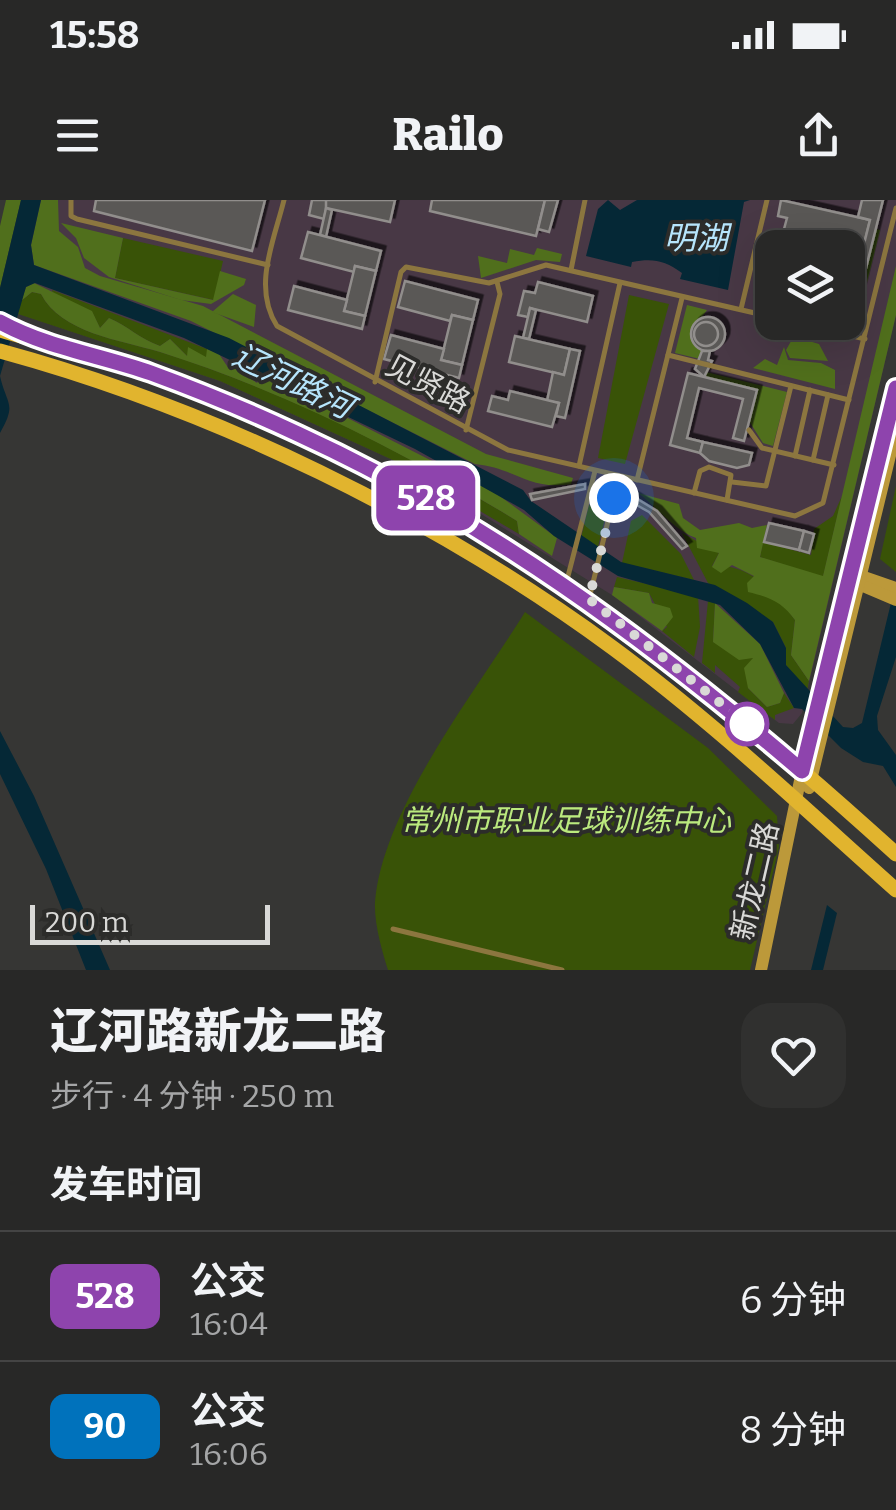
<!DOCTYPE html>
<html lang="zh">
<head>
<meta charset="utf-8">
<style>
  :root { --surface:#282827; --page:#30302f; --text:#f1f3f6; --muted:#a5a6a7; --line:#444 }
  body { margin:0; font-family:Bitter,"Noto Sans SC",serif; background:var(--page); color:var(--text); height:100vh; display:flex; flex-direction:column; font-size:38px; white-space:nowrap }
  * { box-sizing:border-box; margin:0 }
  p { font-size:32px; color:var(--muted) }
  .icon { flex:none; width:55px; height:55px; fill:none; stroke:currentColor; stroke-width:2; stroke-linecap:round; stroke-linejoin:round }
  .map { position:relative; height:770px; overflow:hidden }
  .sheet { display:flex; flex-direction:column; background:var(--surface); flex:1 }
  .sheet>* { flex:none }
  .badge { padding:0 20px; border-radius:15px; font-size:35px; line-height:65px }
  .controls { position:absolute; left:755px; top:30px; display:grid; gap:20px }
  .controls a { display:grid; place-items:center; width:110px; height:110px; border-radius:20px; background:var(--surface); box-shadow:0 10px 40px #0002,0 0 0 2px var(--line); font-size:50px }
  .scale { position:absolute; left:30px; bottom:25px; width:240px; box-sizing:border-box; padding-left:10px; border:5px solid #d9d9d7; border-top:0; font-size:28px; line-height:35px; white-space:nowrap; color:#d9d9d7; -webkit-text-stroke:8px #2c2c2a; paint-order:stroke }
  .you { position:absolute; width:50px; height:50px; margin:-25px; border:8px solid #fff; border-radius:50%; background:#1a73e8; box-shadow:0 0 0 15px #1a73e833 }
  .map>.badge { position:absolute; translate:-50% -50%; box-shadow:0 0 0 5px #fff }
  h2 { padding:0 50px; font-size:38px; line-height:90px }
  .round { display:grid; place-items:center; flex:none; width:105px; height:105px; border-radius:30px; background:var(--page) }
  .headline { display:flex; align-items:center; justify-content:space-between; height:170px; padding:0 50px }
  h1 { font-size:48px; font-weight:800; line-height:75px }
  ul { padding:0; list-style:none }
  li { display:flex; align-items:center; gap:30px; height:130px; padding:0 50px; border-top:2px solid var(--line) }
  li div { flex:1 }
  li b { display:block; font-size:38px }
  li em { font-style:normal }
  li .badge { min-width:110px; font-weight:700; text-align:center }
  .status { display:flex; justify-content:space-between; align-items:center; height:70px; padding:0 50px; background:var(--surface); direction:ltr }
  .status svg { height:28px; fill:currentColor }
  header { display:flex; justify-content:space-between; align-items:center; height:130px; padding:0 50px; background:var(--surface); font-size:45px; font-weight:800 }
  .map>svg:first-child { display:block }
  .education { fill:#483845; fill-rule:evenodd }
  .green { fill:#395307 }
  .forest { fill:#506f1c }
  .water { fill:#052836 }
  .building { fill:#5a5856; stroke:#918e8c; stroke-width:2.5; filter:url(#shadow) }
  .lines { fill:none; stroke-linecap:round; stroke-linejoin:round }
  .lane { stroke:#8c763f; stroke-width:5 }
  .secondary { stroke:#bc993a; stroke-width:12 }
  .primary { stroke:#e1b42e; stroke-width:15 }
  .line-casing { stroke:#fff; stroke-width:22 }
  .line { stroke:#8e44ad; stroke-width:15 }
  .walk { stroke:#d9d9d7; stroke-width:10; stroke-dasharray:0 18 }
  .stop-dot { fill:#fff; stroke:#8e44ad; stroke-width:5 }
  .labels { text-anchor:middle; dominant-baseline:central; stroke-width:8; stroke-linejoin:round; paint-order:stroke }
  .street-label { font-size:30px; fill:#d9d9d7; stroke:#2c2c2a }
  .park-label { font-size:30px; font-style:italic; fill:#bbea7e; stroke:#2c2c2a }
  .water-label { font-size:32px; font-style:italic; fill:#b6e5fc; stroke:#2c2c2a }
</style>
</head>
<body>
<div class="status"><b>15:58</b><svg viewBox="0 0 49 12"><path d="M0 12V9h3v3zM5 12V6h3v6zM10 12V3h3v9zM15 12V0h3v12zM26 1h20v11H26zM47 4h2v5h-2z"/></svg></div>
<header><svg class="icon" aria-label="menu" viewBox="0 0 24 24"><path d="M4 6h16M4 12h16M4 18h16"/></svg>Railo<svg class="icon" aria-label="share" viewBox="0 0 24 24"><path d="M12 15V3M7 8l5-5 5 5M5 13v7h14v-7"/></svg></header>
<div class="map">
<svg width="896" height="770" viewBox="0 0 896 770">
  <defs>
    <filter id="shadow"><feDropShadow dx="4.5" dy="-4.5" stdDeviation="0" flood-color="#0009"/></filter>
  </defs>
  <rect width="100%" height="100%" fill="#363634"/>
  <!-- education -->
  <path class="education" d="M 32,0 L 896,0 L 896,115 L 802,513 L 793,524 L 779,523 L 612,395 L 397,262 L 220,181 L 7,110 ZM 772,48 L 848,48 L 848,122 L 772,122 Z"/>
  <!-- green -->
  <g class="green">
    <polygon points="123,38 223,61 214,100 115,78"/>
    <path d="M 52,90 L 207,149 L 207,157 L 188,157 L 170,139 L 160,146 C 140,139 128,126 109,118 L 100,128 L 92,112 L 54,96 Z"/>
    <path d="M 32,92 L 41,94 C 61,133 120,140 160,152 C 285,191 406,253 517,321 L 519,334 L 397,262 L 220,181 L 18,114 L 21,101 Z"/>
    <polygon points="629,95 669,104 625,264 598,258"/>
    <polygon points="896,286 896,372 880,359"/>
    <polygon points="842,296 823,377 760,357 763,342 811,355 814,329 833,316"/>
    <polygon points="589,305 607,310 596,355 578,350"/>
    <polygon points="642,315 681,354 694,380 622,363 631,321"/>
    <path d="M 682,333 L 719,353 L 712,366 C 749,363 775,391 795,420 L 791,455 L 809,481 L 807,491 L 786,465 L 786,448 L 773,422 L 708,383 Z"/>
    <polygon points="617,377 698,396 700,427 694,457 662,431 667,427 649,393 614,387"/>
    <polygon points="708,401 715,403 713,442 753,458 748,488 767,507 780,503 784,493 794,508 775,515 775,520 738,492 740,487 715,465 715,473 702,463"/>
    <path d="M 525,412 L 708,548 L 777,616 L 779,647 L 750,770 L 388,770 C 382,751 374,723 375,702 C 383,608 475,493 525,412 Z"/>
  </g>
  <!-- forest -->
  <g class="forest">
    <polygon points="6,0 21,0 0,88 0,26"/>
    <path d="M 41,0 L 58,0 L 59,31 L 78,47 L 85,68 L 100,76 L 203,106 L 486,254 L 573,278 L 571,284 C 528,291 516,268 475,264 L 191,121 L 34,65 L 31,45 Z"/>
    <polygon points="61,23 123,38 115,78 213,100 220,71 246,79 244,85 211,104 181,100 109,77 84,58 76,38"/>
    <polygon points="876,29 880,30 855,130 824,123 848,122 852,89 861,91"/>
    <polygon points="537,48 562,54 560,62 536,60 481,78 478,56 507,63 510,49 534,55"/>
    <path d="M 896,66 L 896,115 L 809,481 L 791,455 L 795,420 C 782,402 769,397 748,392 L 747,383 L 754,376 L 732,365 L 721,373 L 712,367 L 719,353 L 697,348 L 696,338 C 675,331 657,307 638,293 L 679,304 L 683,318 L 700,330 L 739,323 L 752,328 L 767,325 L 760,357 L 823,376 Z"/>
    <path d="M 34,83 L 92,111 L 100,128 L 109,118 C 128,126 140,139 160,146 L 170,139 L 187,156 L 188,147 L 206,157 L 207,149 L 219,154 L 229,169 L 239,163 L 251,169 L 248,177 L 257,183 L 263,175 L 497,294 L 557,338 L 552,356 L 519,334 L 517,321 C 406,253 284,191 160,152 C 120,140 61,133 41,94 L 32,92 L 21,101 L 26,87 Z"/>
    <polygon points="233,94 256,105 254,127 212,112"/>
    <polygon points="687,105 707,110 690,134 702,151 700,159 675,153"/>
    <polygon points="787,128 812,134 810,138 795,137 819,144 828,161 790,158 786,150 794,136"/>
    <polygon points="784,147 788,160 821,163 835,170 835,189 753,168 765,159 777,165"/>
    <polygon points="706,172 787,192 773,246 763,243 749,221 757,190 704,177"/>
    <polygon points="614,387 649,393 652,403 670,408 673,417 662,431 612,395"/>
    <polygon points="715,403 760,444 784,493 780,503 767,507 748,488 744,468 753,458 739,460 713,442"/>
  </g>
  <!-- water -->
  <g class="water">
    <path d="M 21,0 L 41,0 L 31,45 L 34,65 L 229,138 L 523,290 L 531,301 L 621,362 L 715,385 L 747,403 L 773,422 L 786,448 L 786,465 L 843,527 L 853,528 L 862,523 L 896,382 L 896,457 L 877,516 L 878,530 L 896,555 L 896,587 L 883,566 L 863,562 L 841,548 L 802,509 L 794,508 L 760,444 L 720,405 L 618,376 L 554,336 L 524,310 L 415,249 L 184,138 L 35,83 L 26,87 L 0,176 C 7,206 17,203 0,233 L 0,88 Z"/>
    <path d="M 608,0 L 620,10 L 637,0 L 750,0 L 744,2 L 728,90 L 680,79 L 682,73 C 665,60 652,58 632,62 L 631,67 L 586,56 L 598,9 Z"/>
    <polygon points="0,531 34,596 110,770 86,770 46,669 0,574"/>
    <polygon points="827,705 837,713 823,770 811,770"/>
  </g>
  <!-- building -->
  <g class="building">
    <polygon points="96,0 265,0 252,51 94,11"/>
    <polygon points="312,0 328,0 324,19 309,15"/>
    <polygon points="326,0 395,0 390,22 326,8"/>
    <polygon points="432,0 545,0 536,36 430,11"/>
    <polygon points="545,0 558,0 549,32 538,29"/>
    <polygon points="781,0 870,20 863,48 784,29 787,18 778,16"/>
    <polygon points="862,0 883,0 860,92 852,89 855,77 848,75 848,61 851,45 863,48 870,20 858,17"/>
    <polygon points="326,8 332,10 326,37 320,35"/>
    <polygon points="308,32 381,51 376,71 355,66 354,72 301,58"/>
    <polygon points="769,45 781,48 772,48 772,86 772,74 762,72"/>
    <polygon points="355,66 376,71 365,116 344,111"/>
    <polygon points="405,81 478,100 473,120 452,115 450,121 398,107"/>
    <polygon points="538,82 593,96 587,122 530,108 528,117 518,115 524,91 535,93"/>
    <polygon points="294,86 347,100 344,111 365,116 362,129 288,110"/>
    <polygon points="530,108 536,110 529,139 523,138"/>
    <polygon points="452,115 473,120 462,165 441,160"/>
    <circle cx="708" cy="134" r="17"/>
    <circle cx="706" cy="134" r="12"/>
    <polygon points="391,135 444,149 441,160 462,165 459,178 384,159"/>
    <polygon points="515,136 570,149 564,175 509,162"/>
    <polygon points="570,149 580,151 565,218 556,216 559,203 547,201 553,172 564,175"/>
    <polygon points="702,151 710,151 708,160 712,161 704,177 695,169"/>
    <polygon points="688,173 757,190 744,241 733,238 743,199 699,188 687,238 703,242 700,253 670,245"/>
    <polygon points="510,191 559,203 552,227 488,211 492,196 508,200"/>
    <polygon points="703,242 752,253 749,265 737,268 709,261 700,253"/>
    <polygon points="585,284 585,289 532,300 530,294"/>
    <polygon points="626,292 657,311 687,346 682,349 649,312 624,298"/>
    <polygon points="769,323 804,331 799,350 764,342"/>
    <polygon points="804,331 814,334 809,353 799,350"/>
  </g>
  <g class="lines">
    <!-- lane -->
    <g class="lane">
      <polyline points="71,0 71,16 77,19 268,65"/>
      <path d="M 284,0 C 274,41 252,87 277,126 L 508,250 L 795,316 L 823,303 L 896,8"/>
      <polyline points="571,70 585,0"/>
      <polyline points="741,109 767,0"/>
      <polyline points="796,122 865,139"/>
      <polyline points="668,155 849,200"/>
      <polyline points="375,182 401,72 406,67 489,83 546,65 772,117"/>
      <polyline points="466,230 500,94 497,82"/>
      <polyline points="749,230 762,248 834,265"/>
      <polyline points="795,256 810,190"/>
      <polyline points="813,260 828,195"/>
      <polyline points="579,266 620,83"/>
      <polyline points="637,280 682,98"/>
      <polyline points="732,282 766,286 791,186"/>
      <polyline points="694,293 700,271 709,267 731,275 727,300"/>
      <polyline points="566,384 595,271"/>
      <polyline points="589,399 619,276"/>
      <polyline points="393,729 562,770"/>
    </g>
    <!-- secondary -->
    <g class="secondary">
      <polyline points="858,375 896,388"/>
      <polyline points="856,383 896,400"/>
      <polyline points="809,588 896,231"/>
      <polyline points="761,770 802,571 896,188"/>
    </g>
    <!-- primary -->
    <g class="primary">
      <path d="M 0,130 C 50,145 103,156 152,174 C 450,284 664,443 896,654"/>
      <path d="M 0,151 C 213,209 435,317 613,448 C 712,521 804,608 896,690"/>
    </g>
  </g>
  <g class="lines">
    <!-- line casing -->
    <g class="line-casing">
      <path id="line" d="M 0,122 C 48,148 100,155 151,173 C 200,191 251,212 298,234 C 486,320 646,438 802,571 L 896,188"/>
    </g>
    <!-- line -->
    <use href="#line" class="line"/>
    <!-- walk -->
    <polyline class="walk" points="614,298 589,399 747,524"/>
  </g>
  <!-- markers -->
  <circle class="stop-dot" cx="747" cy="524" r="20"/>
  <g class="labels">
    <!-- street labels -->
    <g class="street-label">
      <text transform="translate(428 184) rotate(28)">见贤路</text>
      <text transform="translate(755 681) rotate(-77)">新龙二路</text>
    </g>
    <!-- park labels -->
    <g class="park-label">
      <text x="566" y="621">常州市职业足球训练中心</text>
    </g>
    <!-- water labels -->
    <g class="water-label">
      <text x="696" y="38">明湖</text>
      <text transform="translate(293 181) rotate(26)">辽河路河</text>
    </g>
  </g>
</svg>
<div class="controls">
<a><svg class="icon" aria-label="layers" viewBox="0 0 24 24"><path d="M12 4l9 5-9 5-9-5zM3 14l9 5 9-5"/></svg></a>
</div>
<div class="scale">200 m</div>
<div class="you" style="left:614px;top:298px"></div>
<b class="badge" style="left:426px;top:298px;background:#8e44ad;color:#fff">528</b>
</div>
<section class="sheet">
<div class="headline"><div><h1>辽河路新龙二路</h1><p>步行 · 4 分钟 · 250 m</p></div><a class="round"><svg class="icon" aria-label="heart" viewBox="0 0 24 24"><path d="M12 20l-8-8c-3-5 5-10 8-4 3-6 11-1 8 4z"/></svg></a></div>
<h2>发车时间</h2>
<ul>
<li><span class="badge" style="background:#8e44ad;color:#fff">528</span><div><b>公交</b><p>16:04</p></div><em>6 分钟</em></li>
<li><span class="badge" style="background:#0072bc;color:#fff">90</span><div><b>公交</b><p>16:06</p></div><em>8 分钟</em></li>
</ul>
</section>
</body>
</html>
